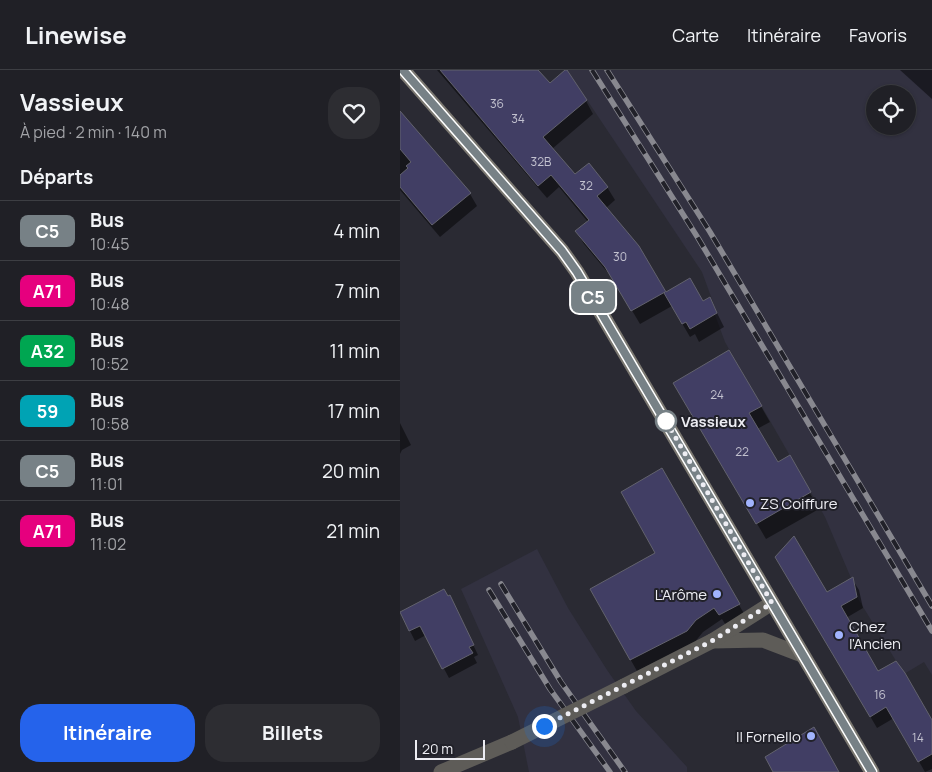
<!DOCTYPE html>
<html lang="fr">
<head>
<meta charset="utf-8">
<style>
  :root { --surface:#202026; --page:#2d2d32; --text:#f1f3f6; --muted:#a2a3a7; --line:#3d3e43; --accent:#2563eb }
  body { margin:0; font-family:Manrope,sans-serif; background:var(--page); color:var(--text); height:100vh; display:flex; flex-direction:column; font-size:19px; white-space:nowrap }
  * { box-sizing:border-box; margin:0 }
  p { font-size:16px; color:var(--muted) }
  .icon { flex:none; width:28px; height:28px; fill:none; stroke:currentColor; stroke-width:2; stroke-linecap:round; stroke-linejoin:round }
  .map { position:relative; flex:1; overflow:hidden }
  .side { display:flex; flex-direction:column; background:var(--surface); width:400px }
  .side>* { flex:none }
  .badge { padding:0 10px; border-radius:8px; font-size:18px; line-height:32px }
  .tools { position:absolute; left:466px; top:15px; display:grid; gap:10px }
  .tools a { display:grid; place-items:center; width:50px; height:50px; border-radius:50%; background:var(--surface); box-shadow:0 1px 4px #0004,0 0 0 1px var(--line); font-size:25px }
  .scale { position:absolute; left:15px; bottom:12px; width:70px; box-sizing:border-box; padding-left:5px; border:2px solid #ededf3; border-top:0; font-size:14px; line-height:18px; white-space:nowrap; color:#ededf3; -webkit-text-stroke:4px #212129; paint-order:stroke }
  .you { position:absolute; width:25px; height:25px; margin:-12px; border:4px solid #fff; border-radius:50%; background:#1a73e8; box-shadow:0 0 0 8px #1a73e833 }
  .map>.badge { position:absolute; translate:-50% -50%; box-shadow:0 0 0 2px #fff }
  h2 { padding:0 20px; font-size:19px; line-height:45px }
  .round { display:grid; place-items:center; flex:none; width:52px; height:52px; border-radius:20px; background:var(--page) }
  .summary { display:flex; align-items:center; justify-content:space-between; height:85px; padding:0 20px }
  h1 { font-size:24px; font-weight:700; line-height:38px }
  .primary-button { display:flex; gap:10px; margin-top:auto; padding:10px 20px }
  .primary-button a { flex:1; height:58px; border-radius:20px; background:var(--accent); color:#fff; font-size:20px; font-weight:700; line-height:58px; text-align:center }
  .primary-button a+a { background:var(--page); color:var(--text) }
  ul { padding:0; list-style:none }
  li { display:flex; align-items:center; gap:15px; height:60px; padding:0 20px; border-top:1px solid var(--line) }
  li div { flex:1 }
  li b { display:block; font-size:19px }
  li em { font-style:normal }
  li .badge { min-width:55px; font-weight:700; text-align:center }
  header { display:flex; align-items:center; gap:30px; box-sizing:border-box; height:70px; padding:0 25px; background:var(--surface); border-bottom:1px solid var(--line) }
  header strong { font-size:24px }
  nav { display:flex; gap:28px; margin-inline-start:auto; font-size:18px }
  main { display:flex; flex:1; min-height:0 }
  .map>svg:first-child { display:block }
  .built { fill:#323140; fill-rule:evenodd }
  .shadow { fill:#0007 }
  .building { fill:#413e64; stroke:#62626d }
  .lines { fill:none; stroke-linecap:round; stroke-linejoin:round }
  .minor { stroke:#5e5c58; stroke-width:15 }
  .secondary { stroke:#7a7770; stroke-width:15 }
  .rail-casing { stroke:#88888f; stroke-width:5.5 }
  .rail { stroke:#212129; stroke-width:4; stroke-dasharray:11; stroke-linecap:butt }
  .minor-bridge { stroke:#5e5c58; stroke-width:15 }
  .line-casing { stroke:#fff; stroke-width:11 }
  .line { stroke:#778186; stroke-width:8 }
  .walk { stroke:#ededf3; stroke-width:5; stroke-dasharray:0 9 }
  .stop-dot { fill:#fff; stroke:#778186; stroke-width:2.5 }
  .poi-dot { fill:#a1b3fd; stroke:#212129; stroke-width:2 }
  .labels { text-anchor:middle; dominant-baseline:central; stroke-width:4; stroke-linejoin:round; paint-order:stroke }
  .number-label { font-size:12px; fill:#c2c1cf }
  .stop-label { font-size:15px; font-weight:bold; fill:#ededf3; stroke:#212129; text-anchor:start }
  .poi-label { font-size:15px; fill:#ededf3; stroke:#212129; text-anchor:start }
</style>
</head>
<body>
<header>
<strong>Linewise</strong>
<nav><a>Carte</a><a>Itinéraire</a><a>Favoris</a></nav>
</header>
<main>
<section class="side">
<div class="summary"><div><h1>Vassieux</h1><p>À pied · 2 min · 140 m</p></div><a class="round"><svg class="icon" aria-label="heart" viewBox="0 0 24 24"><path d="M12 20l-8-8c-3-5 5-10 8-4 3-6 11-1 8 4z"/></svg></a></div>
<h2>Départs</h2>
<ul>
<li><span class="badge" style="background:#778186;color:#fff">C5</span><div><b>Bus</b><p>10:45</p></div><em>4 min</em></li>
<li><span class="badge" style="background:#e6007e;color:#fff">A71</span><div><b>Bus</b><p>10:48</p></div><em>7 min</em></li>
<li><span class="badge" style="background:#00a651;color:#fff">A32</span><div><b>Bus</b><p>10:52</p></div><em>11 min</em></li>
<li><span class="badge" style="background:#00a3b4;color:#fff">59</span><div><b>Bus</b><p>10:58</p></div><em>17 min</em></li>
<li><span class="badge" style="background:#778186;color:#fff">C5</span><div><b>Bus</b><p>11:01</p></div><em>20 min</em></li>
<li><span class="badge" style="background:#e6007e;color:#fff">A71</span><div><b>Bus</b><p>11:02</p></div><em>21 min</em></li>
</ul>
<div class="primary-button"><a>Itinéraire</a><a>Billets</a></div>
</section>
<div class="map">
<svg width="532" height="702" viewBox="0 0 532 702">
  <rect width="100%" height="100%" fill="#2a2a33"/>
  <!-- built -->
  <g class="built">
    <path d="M 167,0 L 532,0 L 532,605 L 524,592 L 504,604 L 457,527 L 454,515 L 425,447 L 325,272 L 315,245 L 317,243 L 302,202 ZM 475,24 L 508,24 L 508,56 L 475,56 Z"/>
    <polygon points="137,479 168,538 207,600 236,641 287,697 287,702 129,702 118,647 61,519"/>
  </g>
  <!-- shadow -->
  <g class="shadow">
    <polygon points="37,0 136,0 150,14 186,31 193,44 152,79 175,106 207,117 215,130 206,138 238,176 265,224 303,232 310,229 324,257 299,272 295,264 290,267 272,236 240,254 214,210 184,174 176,161 188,152 159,117 147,128"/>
    <polygon points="500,0 532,0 532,29"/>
    <polygon points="0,43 70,124 77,136 40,167 0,120"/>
    <polygon points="329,281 370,352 357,359 377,394 389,387 419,439 366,469 274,313"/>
    <polygon points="0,353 11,375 2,380 0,384"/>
    <polygon points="261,400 346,547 327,557 322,549 303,562 294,573 237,601 191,520 257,483"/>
    <polygon points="377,487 427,524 452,509 459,520 463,538 446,548 478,603 532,653 532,699 525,702 494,648 477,658"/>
    <polygon points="55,537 78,585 74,587 77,593 49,608 26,565 15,571 10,561"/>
  </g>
  <!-- building -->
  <g class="building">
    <polygon points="40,0 138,0 150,13 165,0 167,0 187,30 143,67 175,104 189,93 208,117 197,126 239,176 266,222 290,208 303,231 310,227 317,243 290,259 286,252 282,254 264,223 265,222 231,241 205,197 175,161 189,150 151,105 138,116"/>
    <polygon points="0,41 71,123 32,155 0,117 0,105 8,98 6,96 11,92 0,79"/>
    <polygon points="329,280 362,336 349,343 378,392 390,385 411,422 356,454 273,313"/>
    <polygon points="262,398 340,534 319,545 314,538 296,550 287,561 230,590 190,519 255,483 221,422"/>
    <polygon points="394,466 427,522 453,507 457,527 441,536 478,601 496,591 505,603 532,650 532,684 518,692 486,637 470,647 375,487"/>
    <polygon points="44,519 48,526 50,525 74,575 69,577 73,583 42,599 20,556 9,561 0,542"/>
    <polygon points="414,657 439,702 373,702 365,687"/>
  </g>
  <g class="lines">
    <!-- minor -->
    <g class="minor">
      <polyline points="312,571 363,570 402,585"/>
      <polyline points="224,616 312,571 372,533"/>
      <polyline points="41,702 112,672"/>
    </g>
    <!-- secondary -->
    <polyline class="secondary" points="3,0 162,181 177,202 472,702"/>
    <!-- rail casing -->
    <g class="rail-casing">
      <g id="rail">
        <polyline points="192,0 298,168 532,561"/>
        <polyline points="207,0 310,162 532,536"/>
        <polyline points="101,514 161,612 225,702"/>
        <polyline points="89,520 150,619 210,702"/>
      </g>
    </g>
    <!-- rail -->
    <use href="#rail" class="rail"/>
    <!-- minor-bridge -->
    <polyline class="minor-bridge" points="112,672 224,616"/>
  </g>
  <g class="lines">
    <!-- line casing -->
    <g class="line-casing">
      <polyline id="line" points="3,0 162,181 177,202 472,702"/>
    </g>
    <!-- line -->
    <use href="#line" class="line"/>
    <!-- walk -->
    <polyline class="walk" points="144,656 312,571 372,533 266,351"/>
  </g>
  <!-- markers -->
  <circle class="stop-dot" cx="266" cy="351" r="10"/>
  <g class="poi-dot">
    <circle cx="350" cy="433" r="5"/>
    <circle cx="317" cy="524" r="5"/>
    <circle cx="439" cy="565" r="5"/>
    <circle cx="411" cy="666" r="5"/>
  </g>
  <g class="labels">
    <!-- number labels -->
    <g class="number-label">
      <text x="97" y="33">36</text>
      <text x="118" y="48">34</text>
      <text x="141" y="91">32B</text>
      <text x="186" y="115">32</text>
      <text x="220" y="186">30</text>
      <text x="317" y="324">24</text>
      <text x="342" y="381">22</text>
      <text x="480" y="624">16</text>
      <text x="518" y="667">14</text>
    </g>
    <!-- stop labels -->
    <g class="stop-label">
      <text x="281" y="351">Vassieux</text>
    </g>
    <!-- poi labels -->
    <g class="poi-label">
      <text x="360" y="433">ZS Coiffure</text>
      <text x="307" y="524" text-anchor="end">L'Arôme</text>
      <text x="449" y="556">Chez<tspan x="449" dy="17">l'Ancien</tspan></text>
      <text x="401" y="666" text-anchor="end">Il Fornello</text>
    </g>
  </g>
</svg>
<div class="tools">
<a><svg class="icon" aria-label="locate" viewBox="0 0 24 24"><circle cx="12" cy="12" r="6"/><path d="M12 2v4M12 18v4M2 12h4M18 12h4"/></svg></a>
</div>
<div class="scale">20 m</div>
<div class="you" style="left:144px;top:656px"></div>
<b class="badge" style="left:193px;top:227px;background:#778186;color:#fff">C5</b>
</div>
</main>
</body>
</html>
